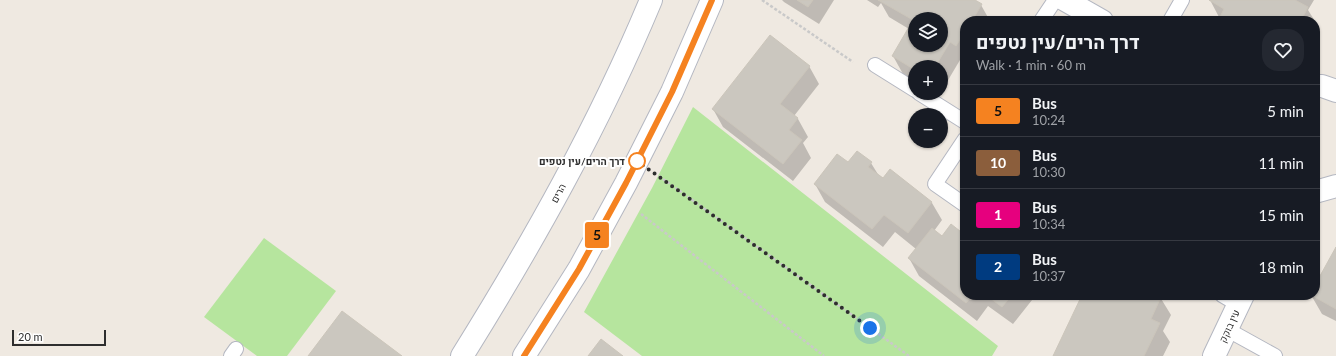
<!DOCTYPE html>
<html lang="en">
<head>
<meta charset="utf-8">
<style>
  :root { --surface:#171b24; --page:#242831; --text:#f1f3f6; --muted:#9ea1a6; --line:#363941 }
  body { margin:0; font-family:Lato,Heebo,sans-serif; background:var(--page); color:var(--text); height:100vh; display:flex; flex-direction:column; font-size:15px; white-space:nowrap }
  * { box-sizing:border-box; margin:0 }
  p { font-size:13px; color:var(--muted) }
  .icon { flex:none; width:22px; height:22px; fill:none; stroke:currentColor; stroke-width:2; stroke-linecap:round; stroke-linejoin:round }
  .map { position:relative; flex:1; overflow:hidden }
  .panel { position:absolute; left:960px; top:16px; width:360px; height:284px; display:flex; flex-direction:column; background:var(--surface); border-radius:16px; box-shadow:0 1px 3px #0004 }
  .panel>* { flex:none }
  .badge { padding:0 8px; border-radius:3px; font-size:14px; line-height:26px }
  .controls { position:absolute; left:908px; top:12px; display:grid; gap:8px }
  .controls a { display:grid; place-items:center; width:40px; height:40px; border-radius:50%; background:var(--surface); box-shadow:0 1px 3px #0004; font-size:20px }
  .scale { position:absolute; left:12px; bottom:10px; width:94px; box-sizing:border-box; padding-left:4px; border:2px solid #2e2e2e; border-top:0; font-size:11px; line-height:14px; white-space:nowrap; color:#2e2e2e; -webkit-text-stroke:3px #fff; paint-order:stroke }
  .you { position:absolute; width:20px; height:20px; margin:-10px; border:3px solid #fff; border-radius:50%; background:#1a73e8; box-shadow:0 0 0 6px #1a73e833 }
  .map>.badge { position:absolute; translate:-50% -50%; box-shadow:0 0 0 2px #fff }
  .round { display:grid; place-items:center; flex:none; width:42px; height:42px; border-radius:16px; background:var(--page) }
  .summary { display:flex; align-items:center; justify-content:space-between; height:68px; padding:0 16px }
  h1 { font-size:19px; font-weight:700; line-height:30px }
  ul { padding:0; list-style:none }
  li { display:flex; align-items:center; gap:12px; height:52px; padding:0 16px; border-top:1px solid var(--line) }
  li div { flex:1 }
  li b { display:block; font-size:15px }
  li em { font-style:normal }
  li .badge { min-width:44px; font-weight:700; text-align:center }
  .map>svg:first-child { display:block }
  .green { fill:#b6e59e }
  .shadow { fill:#0003; fill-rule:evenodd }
  .building { fill:#cbc7bf; stroke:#cbc5ba; fill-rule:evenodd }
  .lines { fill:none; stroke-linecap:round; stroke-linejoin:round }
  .lane-casing { stroke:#b4b7c1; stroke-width:16 }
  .street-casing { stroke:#b4b7c1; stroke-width:24 }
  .secondary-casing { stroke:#b4b7c1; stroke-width:24 }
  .path { stroke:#c9c9c9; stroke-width:2.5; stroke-dasharray:3 2; stroke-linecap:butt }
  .lane { stroke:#fff; stroke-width:14 }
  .street { stroke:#fff; stroke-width:22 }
  .secondary { stroke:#fff; stroke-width:22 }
  .line-casing { stroke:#fff; stroke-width:9 }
  .line { stroke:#f58220; stroke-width:6 }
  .walk { stroke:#2e2e2e; stroke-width:4; stroke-dasharray:0 7.2 }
  .stop-dot { fill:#fff; stroke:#f58220; stroke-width:2 }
  .labels { text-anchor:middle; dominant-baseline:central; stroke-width:4; stroke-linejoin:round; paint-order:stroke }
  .stop-label { font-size:10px; font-weight:bold; fill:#2e2e2e; stroke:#fff; text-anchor:end }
  .street-label { font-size:10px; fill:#2e2e2e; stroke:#fff }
</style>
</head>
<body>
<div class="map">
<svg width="1336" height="356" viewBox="0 0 1336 356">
  <rect width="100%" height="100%" fill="#efe9e1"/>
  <!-- green -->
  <g class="green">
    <polygon points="693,107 998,346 992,356 642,356 584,312 652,188"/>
    <polygon points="264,238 336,291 287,356 257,356 204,317"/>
  </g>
  <!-- shadow -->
  <g class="shadow">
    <polygon points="782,0 834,0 819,24 784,2"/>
    <path d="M 867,0 L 973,0 L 981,5 L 990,21 L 965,21 L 965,62 L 960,60 L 941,92 L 941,67 L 915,67 L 915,81 L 903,74 L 893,56 L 909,29 L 889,17 L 881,3 L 878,7 ZM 915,19 L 941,19 L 941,45 L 915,45 Z"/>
    <polygon points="1210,0 1314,0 1308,10 1318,26 1315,31 1315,21 1219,21 1220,19"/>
    <polygon points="809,66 819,84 794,116 798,119 808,137 803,143 811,158 793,181 723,127 713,109"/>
    <polygon points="857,152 871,163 879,176 932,203 942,220 934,231 942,237 951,226 965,237 965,295 1036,295 1013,324 988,306 977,321 919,276 909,258 916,249 895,232 883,247 825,202 815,184 848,164"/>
    <polygon points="1336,249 1336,321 1322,314 1311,295 1315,295 1315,287"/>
    <polygon points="1083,295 1155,295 1160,297 1171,315 1163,331 1170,342 1163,356 1054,356"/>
  </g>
  <!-- building -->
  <g class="building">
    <polygon points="797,0 813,0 808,7"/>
    <path d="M 878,0 L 975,0 L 982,4 L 972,21 L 965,21 L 965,32 L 956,46 L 950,42 L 935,67 L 915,67 L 915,70 L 892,56 L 913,20 ZM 915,19 L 941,19 L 941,45 L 915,45 Z"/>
    <polygon points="1209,0 1295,0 1308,7 1301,21 1218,21 1224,9"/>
    <polygon points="770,35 810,66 780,104 798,118 789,130 802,140 783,164 712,109"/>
    <polygon points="857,151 872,162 868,167 883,178 890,169 932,202 908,233 884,215 872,229 814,184 837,154 848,162"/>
    <polygon points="951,224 965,235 963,240 965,242 965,295 973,295 966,303 908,258 932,228 942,236"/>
    <polygon points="1336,247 1336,309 1311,295 1315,295 1315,285"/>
    <polygon points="986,295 1012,295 1002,307"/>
    <polygon points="1082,295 1158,295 1161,297 1151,319 1160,323 1144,356 1053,356"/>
    <polygon points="342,311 402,356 308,356"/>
    <polygon points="601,339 623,356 588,356"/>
  </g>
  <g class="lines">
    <!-- lane casing -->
    <g class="lane-casing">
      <g id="lane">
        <polyline points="1041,21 1055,0"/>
        <polyline points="1170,21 1182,0"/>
        <polyline points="875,65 915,90"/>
        <polyline points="919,93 965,122"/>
        <polyline points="965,139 935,184 965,205"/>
        <polyline points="1222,295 1239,305"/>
        <polyline points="1228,330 1275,356"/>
        <polyline points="231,356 236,349"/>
      </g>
    </g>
    <!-- street casing -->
    <g class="street-casing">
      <g id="street">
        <polyline points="1065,0 1102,21"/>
        <polyline points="1315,86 1322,86 1336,91"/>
        <polyline points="1315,192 1336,186"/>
        <polyline points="1214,356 1243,295"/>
      </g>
    </g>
    <!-- secondary casing -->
    <g class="secondary-casing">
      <g id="secondary">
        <path d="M 462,356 C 533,242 599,125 651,0"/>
        <polyline points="524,356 579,269 626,183 672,92 712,0"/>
      </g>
    </g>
    <!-- path -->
    <g class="path">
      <polyline points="762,0 853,62"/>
      <polyline points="659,176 909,356"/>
      <polyline points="641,214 824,356"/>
    </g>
    <!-- lane -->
    <use href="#lane" class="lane"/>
    <!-- street -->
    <use href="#street" class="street"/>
    <!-- secondary -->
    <use href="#secondary" class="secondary"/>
  </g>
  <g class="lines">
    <!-- line casing -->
    <g class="line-casing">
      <polyline id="line" points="524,356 579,269 626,183 672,92 712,0"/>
    </g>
    <!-- line -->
    <use href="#line" class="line"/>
    <!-- walk -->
    <polyline class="walk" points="637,161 870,328"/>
  </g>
  <!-- markers -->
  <circle class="stop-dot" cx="637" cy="161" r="8"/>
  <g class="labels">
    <!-- stop labels -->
    <g class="stop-label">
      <text x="625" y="161">דרך הרים/עין נטפים</text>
    </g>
    <!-- street labels -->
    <g class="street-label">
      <text transform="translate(558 193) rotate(-62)">הרים</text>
      <text transform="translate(1229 326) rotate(-65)">עין בוקק</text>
    </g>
  </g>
</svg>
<div class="controls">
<a><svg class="icon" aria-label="layers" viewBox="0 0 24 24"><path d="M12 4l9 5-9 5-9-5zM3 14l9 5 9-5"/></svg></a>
<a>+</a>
<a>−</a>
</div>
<div class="scale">20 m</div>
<div class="you" style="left:870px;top:328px"></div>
<b class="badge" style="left:597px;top:235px;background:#f58220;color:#111">5</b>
<section class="panel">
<div class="summary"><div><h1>דרך הרים/עין נטפים</h1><p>Walk · 1 min · 60 m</p></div><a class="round"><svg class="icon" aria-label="heart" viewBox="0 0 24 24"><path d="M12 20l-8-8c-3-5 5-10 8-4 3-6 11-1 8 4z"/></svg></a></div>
<ul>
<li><span class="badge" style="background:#f58220;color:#111">5</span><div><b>Bus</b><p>10:24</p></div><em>5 min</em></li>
<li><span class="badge" style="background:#8b5e3c;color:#fff">10</span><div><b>Bus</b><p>10:30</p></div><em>11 min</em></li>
<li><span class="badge" style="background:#e6007e;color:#fff">1</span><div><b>Bus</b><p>10:34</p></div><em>15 min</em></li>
<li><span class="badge" style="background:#003b80;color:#fff">2</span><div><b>Bus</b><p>10:37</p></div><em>18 min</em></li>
</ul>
</section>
</div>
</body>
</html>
